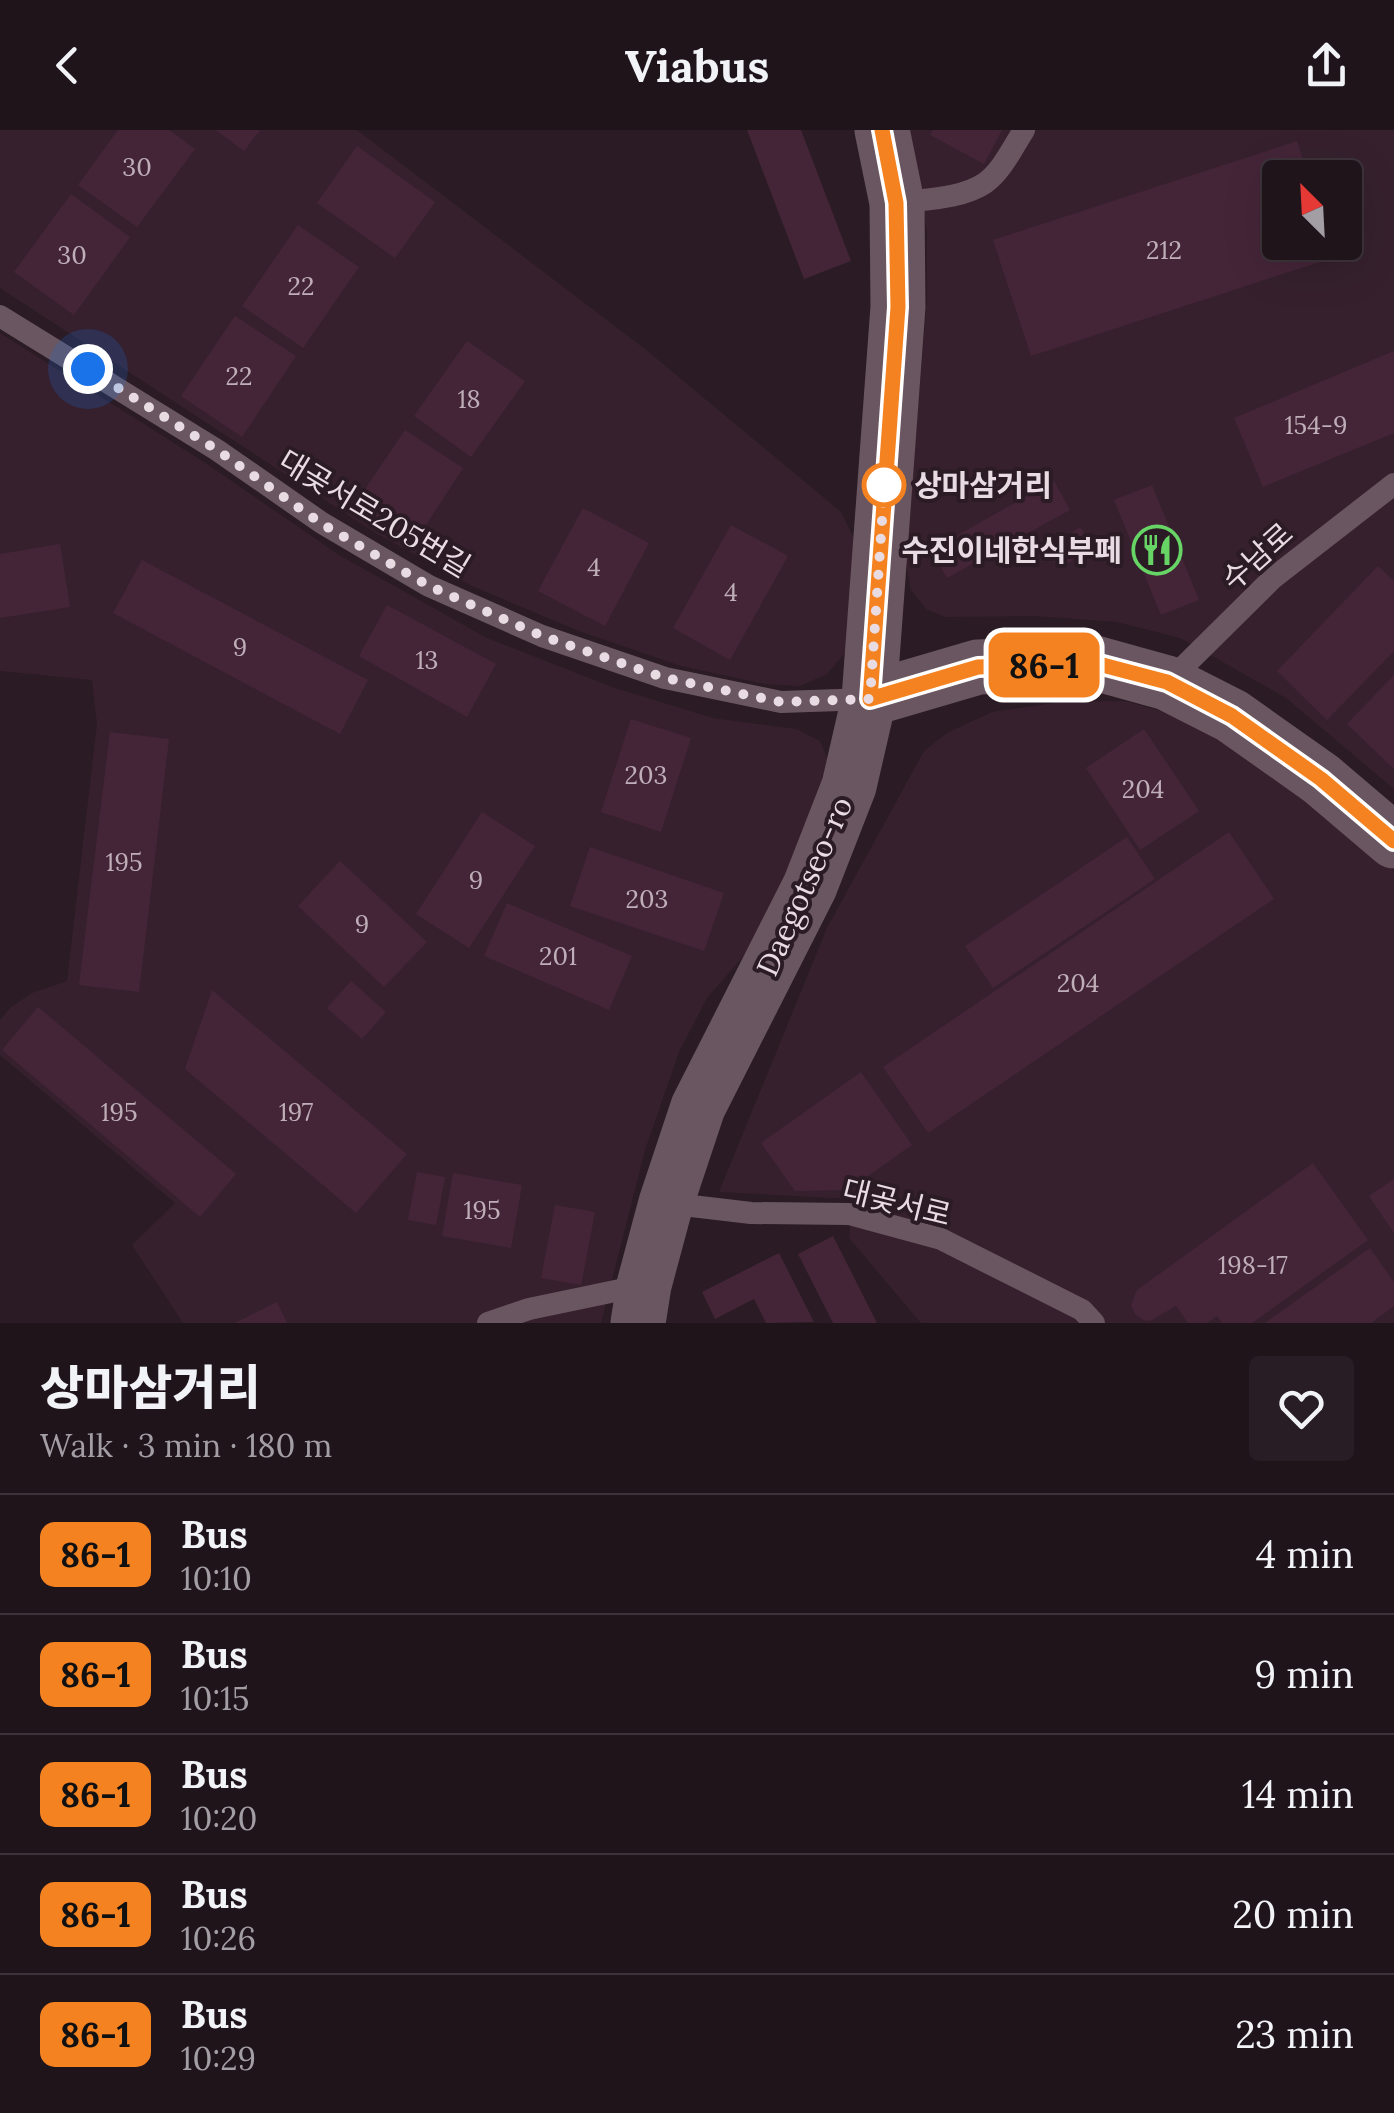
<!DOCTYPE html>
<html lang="en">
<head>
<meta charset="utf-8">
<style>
  :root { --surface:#20141b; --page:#281d24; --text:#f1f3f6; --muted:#a29ea3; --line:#3d333a }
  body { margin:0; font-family:Lora,"Noto Sans KR",serif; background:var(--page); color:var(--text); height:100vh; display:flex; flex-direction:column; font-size:38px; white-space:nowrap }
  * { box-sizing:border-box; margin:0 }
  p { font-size:32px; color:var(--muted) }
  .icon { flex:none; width:55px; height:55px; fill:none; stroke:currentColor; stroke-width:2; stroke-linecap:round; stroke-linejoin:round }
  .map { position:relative; height:1193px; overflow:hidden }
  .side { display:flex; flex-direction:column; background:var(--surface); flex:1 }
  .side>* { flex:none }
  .badge { padding:0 20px; border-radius:15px; font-size:35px; line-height:65px }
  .needle { width:65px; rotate:336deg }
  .fabs { position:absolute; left:1262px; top:30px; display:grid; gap:20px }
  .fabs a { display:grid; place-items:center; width:100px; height:100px; border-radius:10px; background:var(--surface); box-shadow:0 10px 40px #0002,0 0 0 2px var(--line); font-size:50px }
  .you { position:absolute; width:50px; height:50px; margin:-25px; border:8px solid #fff; border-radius:50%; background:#1a73e8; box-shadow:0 0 0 15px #1a73e833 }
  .map>.badge { position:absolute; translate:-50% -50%; box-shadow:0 0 0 5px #fff }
  .round { display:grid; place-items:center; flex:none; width:105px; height:105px; border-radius:10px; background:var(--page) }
  .headline { display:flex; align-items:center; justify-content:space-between; height:170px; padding:0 40px }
  h1 { font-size:48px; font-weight:800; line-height:75px }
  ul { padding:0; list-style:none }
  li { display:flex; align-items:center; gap:30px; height:120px; padding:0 40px; border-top:2px solid var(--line) }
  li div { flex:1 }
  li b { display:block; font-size:38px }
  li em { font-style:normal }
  li .badge { min-width:110px; font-weight:700; text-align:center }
  header { display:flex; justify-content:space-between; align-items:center; height:130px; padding:0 40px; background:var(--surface); font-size:45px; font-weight:800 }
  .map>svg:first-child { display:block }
  .built { fill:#36202e; fill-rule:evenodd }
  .building { fill:#442538 }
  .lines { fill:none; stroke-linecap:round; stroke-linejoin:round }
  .service { stroke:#6a5661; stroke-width:22 }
  .tertiary { stroke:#6a5661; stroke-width:55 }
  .line-casing { stroke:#fff; stroke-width:22 }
  .line { stroke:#f58220; stroke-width:15 }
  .walk { stroke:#e8dce2; stroke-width:10; stroke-dasharray:0 18 }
  .stop-dot { fill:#fff; stroke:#f58220; stroke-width:5 }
  .labels { text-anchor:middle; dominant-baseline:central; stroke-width:8; stroke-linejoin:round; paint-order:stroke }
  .number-label { font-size:25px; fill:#bfaeb8 }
  .stop-label { font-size:30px; font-weight:bold; fill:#e8dce2; stroke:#2a1b24; text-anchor:start }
  .street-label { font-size:30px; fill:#e8dce2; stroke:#2a1b24 }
  .poi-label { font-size:30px; font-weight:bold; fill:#e8dce2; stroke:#2a1b24; text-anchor:end }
</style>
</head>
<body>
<header><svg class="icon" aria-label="back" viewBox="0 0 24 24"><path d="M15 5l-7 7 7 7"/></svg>Viabus<svg class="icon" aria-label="share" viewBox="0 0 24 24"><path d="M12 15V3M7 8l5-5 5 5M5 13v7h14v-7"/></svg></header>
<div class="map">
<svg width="1394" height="1193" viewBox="0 0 1394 1193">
  <rect width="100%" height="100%" fill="#2a1b24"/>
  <!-- built -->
  <g class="built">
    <polygon points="0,0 357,0 645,219 841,382 854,409 846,522 827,544 800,556 764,554 681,536 579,501 472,456 377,404 0,158"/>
    <path d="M 907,0 L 1394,0 L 1394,659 L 1286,568 L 1180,508 L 1117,492 L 1034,486 L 945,487 L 926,479 L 911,460 L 905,429 L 927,171 L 927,100 ZM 1280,48 L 1345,48 L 1345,112 L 1280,112 Z"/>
    <polygon points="0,203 204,332 339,425 487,508 612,557 713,588 796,599 820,611 829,632 770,796 707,868 679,922 645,1020 601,1193 183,1193 132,1115 175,1073 0,925 0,890 11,877 32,863 67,851 97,594 92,550 0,541"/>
    <polygon points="1125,571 1178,586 1223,609 1296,660 1394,741 1394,1193 921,1193 849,1108 852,1069 719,1062 827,798 924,621 947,603 992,582 1061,572"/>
  </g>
  <!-- building -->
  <g class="building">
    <polygon points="118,0 169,0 195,19 137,97 78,55"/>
    <polygon points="216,0 260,0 244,21"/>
    <polygon points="747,0 801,0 851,131 804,149"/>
    <polygon points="933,0 1002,0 984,34 930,5"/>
    <polygon points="1297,11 1309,48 1280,48 1280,112 1330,112 1335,127 1031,226 993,110"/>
    <polygon points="357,16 435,72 395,128 317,73"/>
    <polygon points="71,64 130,107 74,185 14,142"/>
    <polygon points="298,95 359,137 303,218 242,176"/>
    <polygon points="235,186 296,226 242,307 181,266"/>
    <polygon points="467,211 525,251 471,327 414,286"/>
    <polygon points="1394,221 1394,303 1263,357 1234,288"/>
    <polygon points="405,300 463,338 411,418 351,380"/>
    <polygon points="1054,351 1070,380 947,448 931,420"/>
    <polygon points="1152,355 1199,470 1161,485 1114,370"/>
    <polygon points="583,378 649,413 605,496 538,461"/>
    <polygon points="731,395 788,426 730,530 673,498"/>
    <polygon points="1080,397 1093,416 1059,439 1046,420"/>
    <polygon points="60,414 70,477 0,488 0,424"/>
    <polygon points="142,430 368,550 340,604 113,483"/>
    <polygon points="1378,436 1394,451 1394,521 1327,590 1277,541"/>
    <polygon points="387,475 496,534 467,587 359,526"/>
    <polygon points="1394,545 1394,639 1347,594"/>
    <polygon points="631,589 691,608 661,702 601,682"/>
    <polygon points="1144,599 1199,681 1140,720 1086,638"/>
    <polygon points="110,602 169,609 139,862 79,855"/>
    <polygon points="482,682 535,716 469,818 416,784"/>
    <polygon points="1229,702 1274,769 928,1003 883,937"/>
    <polygon points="1127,707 1155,749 993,858 965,816"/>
    <polygon points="590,717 724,763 704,821 570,776"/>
    <polygon points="340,731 427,812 384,857 298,776"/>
    <polygon points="507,773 632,826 609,880 484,826"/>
    <polygon points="351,851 386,882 362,909 327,878"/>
    <polygon points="212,860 407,1024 356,1083 185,939"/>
    <polygon points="38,877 236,1044 200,1087 2,920"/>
    <polygon points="861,942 912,1015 848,1060 795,1061 761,1013"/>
    <polygon points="1313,1033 1368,1110 1252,1193 1222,1193 1217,1186 1207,1193 1188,1193 1176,1176 1150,1191 1143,1190 1135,1184 1131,1175 1137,1160"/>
    <polygon points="417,1042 445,1047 436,1095 408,1090"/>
    <polygon points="453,1043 522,1055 511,1118 442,1106"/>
    <polygon points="1394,1049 1394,1103 1369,1066"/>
    <polygon points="555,1075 595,1082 581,1155 541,1148"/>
    <polygon points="833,1106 877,1193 833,1193 798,1124"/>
    <polygon points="1370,1118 1394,1152 1394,1176 1371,1193 1265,1193"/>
    <polygon points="779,1123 814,1192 766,1193 754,1169 715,1189 702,1162"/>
    <polygon points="277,1172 287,1193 235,1193"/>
  </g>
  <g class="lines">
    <!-- service -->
    <g class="service">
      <path d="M 897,73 C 923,69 962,69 985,53 C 1002,41 1013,17 1024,0"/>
      <polyline points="0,186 217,320 322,393 429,456 542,506 665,548 781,572 869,569"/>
      <polyline points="1167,553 1273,448 1394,354"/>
      <polyline points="666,1073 751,1083 849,1084 941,1109 1082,1180 1094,1193"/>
      <polyline points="488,1193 529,1179 644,1155"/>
    </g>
    <!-- tertiary -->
    <g class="tertiary">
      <polyline points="869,569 978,537 1095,533 1167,553 1232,586 1321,649 1394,711"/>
      <polyline points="638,1193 644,1155 666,1073 698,977 810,756 849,656 869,569 898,177 897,73 882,0"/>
    </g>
  </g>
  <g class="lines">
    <!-- line casing -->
    <g class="line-casing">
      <polyline id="line" points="882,0 896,73 898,177 870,569 978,537 1095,533 1167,552 1232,586 1321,649 1394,711"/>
    </g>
    <!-- line -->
    <use href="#line" class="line"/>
    <!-- walk -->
    <polyline class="walk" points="88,239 217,320 322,394 429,456 542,506 665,548 781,572 870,569 885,346 884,355"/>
  </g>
  <!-- icons -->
  <defs>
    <g id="restaurant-ring" transform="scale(2.5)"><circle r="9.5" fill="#2a1b24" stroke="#67d466" stroke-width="1.5"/><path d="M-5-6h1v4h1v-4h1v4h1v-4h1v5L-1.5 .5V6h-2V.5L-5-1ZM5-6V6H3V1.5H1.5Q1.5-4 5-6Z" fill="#67d466"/></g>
  </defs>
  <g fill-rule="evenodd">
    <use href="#restaurant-ring" x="1157" y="420"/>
  </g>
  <!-- markers -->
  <circle class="stop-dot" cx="884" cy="355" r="20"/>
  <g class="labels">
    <!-- number labels -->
    <g class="number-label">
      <text x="137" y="37">30</text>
      <text x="1164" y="120">212</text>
      <text x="72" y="125">30</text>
      <text x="301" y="156">22</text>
      <text x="239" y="246">22</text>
      <text x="469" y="269">18</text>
      <text x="1316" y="295">154-9</text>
      <text x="594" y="437">4</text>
      <text x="731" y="462">4</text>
      <text x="240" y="517">9</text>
      <text x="427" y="530">13</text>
      <text x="646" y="645">203</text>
      <text x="1143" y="659">204</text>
      <text x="124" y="732">195</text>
      <text x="476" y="750">9</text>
      <text x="647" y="769">203</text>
      <text x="362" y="794">9</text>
      <text x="558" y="826">201</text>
      <text x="1078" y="853">204</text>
      <text x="119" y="982">195</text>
      <text x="296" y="982">197</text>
      <text x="482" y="1080">195</text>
      <text x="1253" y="1135">198-17</text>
    </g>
    <!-- stop labels -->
    <g class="stop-label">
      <text x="914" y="355">상마삼거리</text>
    </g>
    <!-- street labels -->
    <g class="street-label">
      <text transform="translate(375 383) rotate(31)">대곶서로205번길</text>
      <text transform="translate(1257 426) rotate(-42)">수남로</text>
      <text transform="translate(804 756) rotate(-66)">Daegotseo-ro</text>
      <text transform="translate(897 1072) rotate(14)">대곶서로</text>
    </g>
    <!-- poi labels -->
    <g class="poi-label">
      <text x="1122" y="420">수진이네한식부페</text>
    </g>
  </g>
</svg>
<div class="fabs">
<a><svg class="needle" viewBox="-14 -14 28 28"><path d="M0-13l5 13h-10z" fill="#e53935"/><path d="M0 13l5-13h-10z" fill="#a29ea3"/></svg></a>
</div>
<div class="you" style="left:88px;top:239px"></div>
<b class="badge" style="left:1044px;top:535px;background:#f58220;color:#111">86-1</b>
</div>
<section class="side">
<div class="headline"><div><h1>상마삼거리</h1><p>Walk · 3 min · 180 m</p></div><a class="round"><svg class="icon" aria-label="heart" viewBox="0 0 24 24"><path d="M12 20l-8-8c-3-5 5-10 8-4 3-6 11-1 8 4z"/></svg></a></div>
<ul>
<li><span class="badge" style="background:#f58220;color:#111">86-1</span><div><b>Bus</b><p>10:10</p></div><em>4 min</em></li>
<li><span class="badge" style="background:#f58220;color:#111">86-1</span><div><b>Bus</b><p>10:15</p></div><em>9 min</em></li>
<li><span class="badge" style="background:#f58220;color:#111">86-1</span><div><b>Bus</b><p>10:20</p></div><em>14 min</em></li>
<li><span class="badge" style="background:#f58220;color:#111">86-1</span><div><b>Bus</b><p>10:26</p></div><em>20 min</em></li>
<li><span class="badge" style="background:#f58220;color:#111">86-1</span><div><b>Bus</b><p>10:29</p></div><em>23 min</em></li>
</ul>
</section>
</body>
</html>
